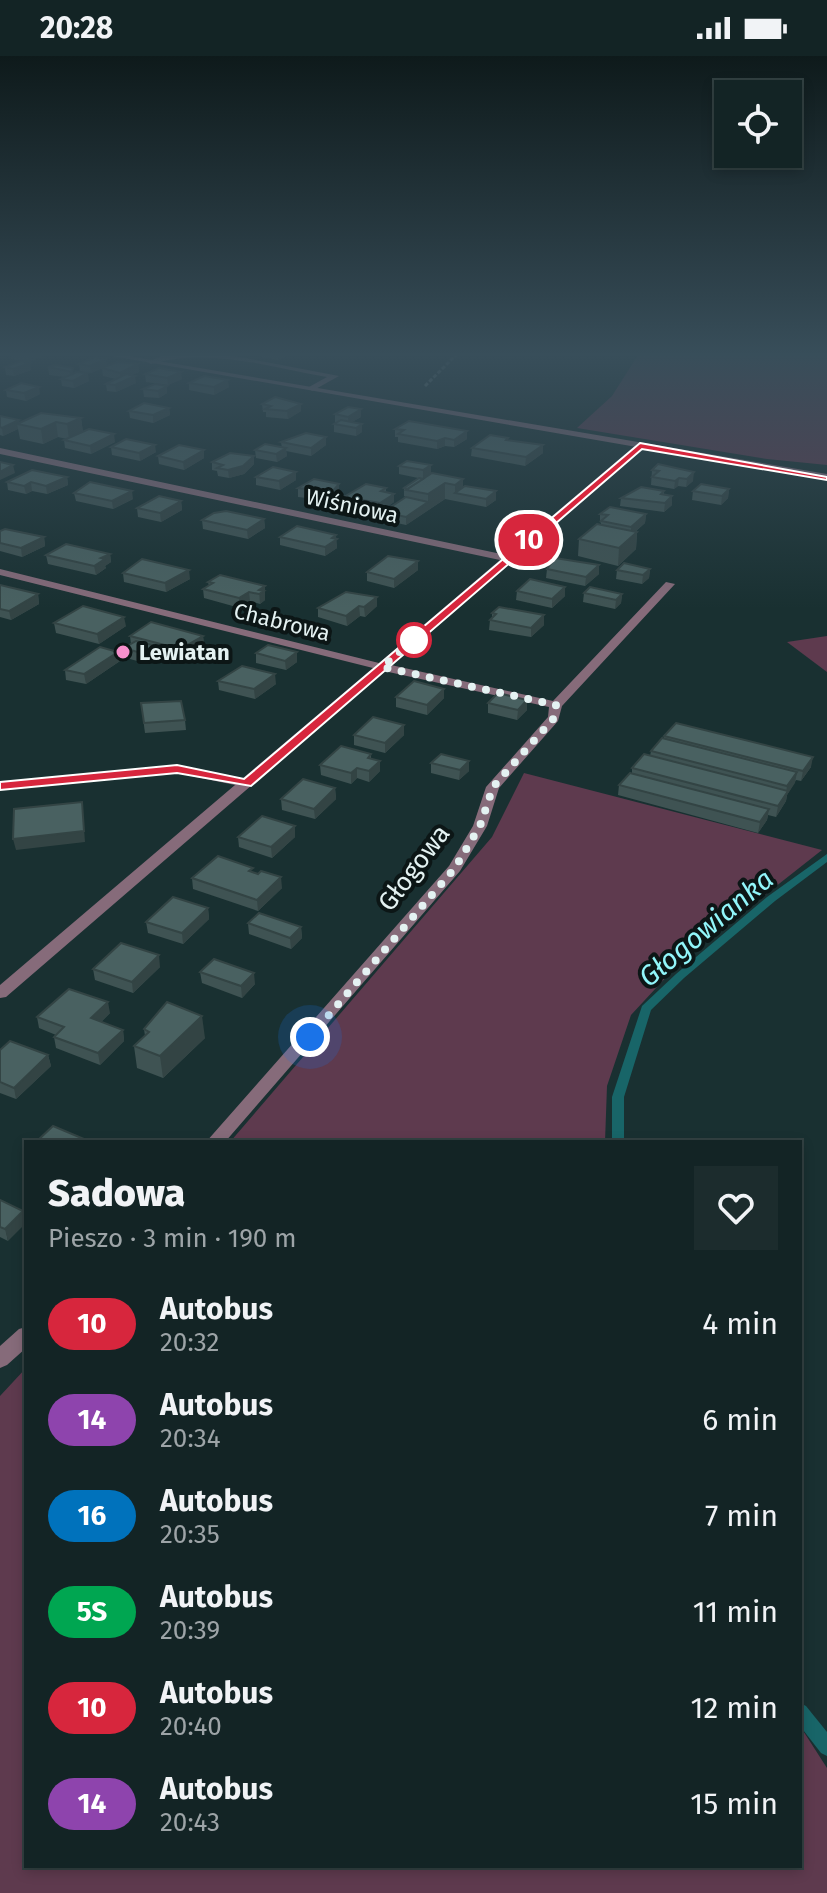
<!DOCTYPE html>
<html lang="pl">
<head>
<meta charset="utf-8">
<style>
  :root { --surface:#132425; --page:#1c2c2d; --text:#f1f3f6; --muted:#9da4a7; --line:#324142 }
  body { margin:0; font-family:"Fira Sans",sans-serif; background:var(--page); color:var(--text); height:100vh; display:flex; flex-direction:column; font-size:30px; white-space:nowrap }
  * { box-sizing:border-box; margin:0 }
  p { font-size:26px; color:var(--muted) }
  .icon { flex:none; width:44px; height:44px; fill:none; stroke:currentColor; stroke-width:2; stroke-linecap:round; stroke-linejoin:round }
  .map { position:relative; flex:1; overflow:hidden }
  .panel { position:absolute; left:24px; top:1084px; width:778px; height:728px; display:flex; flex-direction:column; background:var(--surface); border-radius:0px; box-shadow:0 4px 12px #0003,0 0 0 2px var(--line) }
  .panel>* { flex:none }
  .badge { padding:0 16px; border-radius:26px; font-size:28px; line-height:52px }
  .controls { position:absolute; left:714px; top:24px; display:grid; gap:16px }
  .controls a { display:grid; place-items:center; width:88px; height:88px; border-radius:0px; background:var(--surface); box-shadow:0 4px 12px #0003,0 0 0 2px var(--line); font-size:40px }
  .you { position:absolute; width:40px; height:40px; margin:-20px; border:6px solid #fff; border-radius:50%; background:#1a73e8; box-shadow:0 0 0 12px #1a73e833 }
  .map>.badge { position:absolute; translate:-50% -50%; box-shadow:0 0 0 4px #fff }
  .round { display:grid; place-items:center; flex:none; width:84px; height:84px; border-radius:0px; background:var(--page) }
  .summary { display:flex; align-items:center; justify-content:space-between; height:136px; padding:0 24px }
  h1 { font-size:38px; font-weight:800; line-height:60px }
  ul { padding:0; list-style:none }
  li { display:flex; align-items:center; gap:24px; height:96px; padding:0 24px }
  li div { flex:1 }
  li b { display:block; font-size:30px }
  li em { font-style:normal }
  li .badge { min-width:88px; font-weight:700; text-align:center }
  .status { display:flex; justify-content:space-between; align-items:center; height:56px; padding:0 40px; background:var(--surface); direction:ltr }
  .status svg { height:22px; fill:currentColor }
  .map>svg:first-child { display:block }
  .green { fill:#5e3a4e }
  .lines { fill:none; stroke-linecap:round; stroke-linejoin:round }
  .stream { fill:#186568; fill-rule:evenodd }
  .path { stroke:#708384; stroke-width:3; stroke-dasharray:4 2; stroke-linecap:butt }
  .service { fill:#866b7a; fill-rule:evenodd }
  .minor { fill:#866b7a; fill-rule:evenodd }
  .tertiary { fill:#866b7a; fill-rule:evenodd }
  .wall { fill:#3f5353 }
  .shaded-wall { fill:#344 }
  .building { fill:#496161; stroke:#344; stroke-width:2 }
  .line { fill:#d7263d; stroke:#fff; stroke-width:2 }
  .walk { stroke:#e4f2f2; stroke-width:8; stroke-dasharray:0 14.4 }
  .stop-dot { fill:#fff; stroke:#d7263d; stroke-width:4 }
  .poi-dot { fill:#f790cd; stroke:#0c1616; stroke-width:3 }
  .labels { text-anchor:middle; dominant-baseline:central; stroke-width:8; stroke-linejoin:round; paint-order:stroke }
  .far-street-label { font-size:22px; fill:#e4f2f2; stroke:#0c1616 }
  .far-poi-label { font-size:22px; font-weight:bold; fill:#e4f2f2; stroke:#0c1616; text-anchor:start }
  .street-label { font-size:26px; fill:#e4f2f2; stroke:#0c1616 }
  .water-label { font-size:28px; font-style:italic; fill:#91f6fa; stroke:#0c1616 }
</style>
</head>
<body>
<div class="status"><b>20:28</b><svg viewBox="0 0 49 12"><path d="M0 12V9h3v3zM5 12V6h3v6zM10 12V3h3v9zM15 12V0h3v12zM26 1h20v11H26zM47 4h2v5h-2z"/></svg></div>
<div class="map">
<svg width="827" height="1837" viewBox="0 0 827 1837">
  <rect width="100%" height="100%" fill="#193031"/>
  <!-- green -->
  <g class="green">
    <polygon points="640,296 827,296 827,409 767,403 577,372 612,340"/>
    <polygon points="827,580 827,616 787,586"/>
    <polygon points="524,717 822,794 682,904 631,959 607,1030 605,1086 230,1086 492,781"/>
    <polygon points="26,1312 26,1810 800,1810 800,1670 827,1712 827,1837 0,1837 0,1340"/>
  </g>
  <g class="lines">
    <!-- stream -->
    <g class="stream">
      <polygon points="827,798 827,806 775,845 684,922 651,954 624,1041 624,1086 612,1086 612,1041 642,950 676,918 767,841"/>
      <polygon points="800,1647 806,1650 827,1676 827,1700 821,1697 800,1670"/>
    </g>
    <!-- path -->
    <polyline class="path" points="425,330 459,296"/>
    <!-- service -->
    <path class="service" d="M 188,296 L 240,301 L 339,320 L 312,335 L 309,331 L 327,321 C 270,311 208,291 151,308 L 147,306 L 167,298 Z"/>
    <!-- minor -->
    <g class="minor">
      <polygon points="637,388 644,390 391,609 553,645 666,526 675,528 562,650 558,665 499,732 487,770 460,815 225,1086 206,1086 449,810 473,770 486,731 548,661 549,651 384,615 6,941 0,942 0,929 235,729 177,717 0,734 0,726 177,709 242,723 373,612 0,519 0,513 379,607 500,504 0,398 0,392 506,499"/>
      <polygon points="26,1271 26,1292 7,1309 0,1312 0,1290 19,1273"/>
    </g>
    <!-- tertiary -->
    <polygon class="tertiary" points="89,296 105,296 827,418 827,424"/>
  </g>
  <!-- wall -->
  <g class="wall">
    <polygon points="10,296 43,300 29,306 11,303"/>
    <polygon points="262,296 288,296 288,299 278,304 262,301"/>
    <polygon points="370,296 407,296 399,300"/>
    <polygon points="79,308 107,310 91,317 80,315"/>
    <polygon points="138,308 139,316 131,319 136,327 116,336 107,335 106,328 116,323 103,320 102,312"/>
    <polygon points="5,311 31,314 14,320 6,319"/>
    <polygon points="48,311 73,312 73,317 89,325 74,332 62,330 61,323 65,321 49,319"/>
    <polygon points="145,318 182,323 168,329 146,326"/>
    <polygon points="189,327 229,331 214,339 189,334"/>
    <polygon points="155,328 167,337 159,342 144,341 143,333"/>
    <polygon points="6,334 40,338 26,345 7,341"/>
    <polygon points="262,348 301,355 288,363 266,361 266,356 263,356"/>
    <polygon points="169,352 170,359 153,367 130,362 129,355"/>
    <polygon points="361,353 361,361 352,366 362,376 356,380 334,376 334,368 337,366 335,366 335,358"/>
    <polygon points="0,360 20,367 81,362 83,376 115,386 91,398 65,392 64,384 67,383 58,381 43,388 20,383 18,373 3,380 0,379"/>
    <polygon points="395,373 467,383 454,391 445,390 437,393 398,386 398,381 395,381"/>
    <polygon points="508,382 508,384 543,397 525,410 471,400 472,392"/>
    <polygon points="281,386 326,389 311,400 286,395 287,400 277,406 256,402 255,394 282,392"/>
    <polygon points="111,391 156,396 140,405 112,399"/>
    <polygon points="158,400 204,402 184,414 159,408"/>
    <polygon points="407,405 431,417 463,431 496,435 496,444 486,451 445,443 406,469 383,464 383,456 406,441 404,440 404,432 423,423 399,418 399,410"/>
    <polygon points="212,406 254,408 244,418 229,422 218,420 217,415 212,414"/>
    <polygon points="652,414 693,425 686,431 678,430 674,433 651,429"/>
    <polygon points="67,421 68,429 47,438 32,435 26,438 8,434 7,426"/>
    <polygon points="256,421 296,424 280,434 256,429"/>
    <polygon points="339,428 339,436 333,445 298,441 298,432"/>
    <polygon points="386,432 386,436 394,438 394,446 381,455 344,450 344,441"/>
    <polygon points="729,433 728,442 721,449 692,444 693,435"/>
    <polygon points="664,435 664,439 672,440 672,449 664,456 620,450 621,442"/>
    <polygon points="74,437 133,443 113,453 76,445"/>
    <polygon points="181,445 182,454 161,466 138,461 137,452"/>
    <polygon points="600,458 646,458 645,467 635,476 637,476 636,493 618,510 578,500 579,483 601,469 601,467 600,466"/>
    <polygon points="264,463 265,472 248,483 203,473 202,464"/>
    <polygon points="0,475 44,481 45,490 22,501 0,495"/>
    <polygon points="280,481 336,483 337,492 325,500 280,489"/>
    <polygon points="110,498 111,506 105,510 106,512 96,519 48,508 46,499"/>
    <polygon points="418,505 418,514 394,532 367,525 367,516"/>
    <polygon points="599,509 599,518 585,530 546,522 547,513"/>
    <polygon points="650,513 649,522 642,528 616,523 617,514"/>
    <polygon points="123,517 190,523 166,536 124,526"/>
    <polygon points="208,526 265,539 265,544 260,548 250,545 240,552 204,542 203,533 209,530"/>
    <polygon points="0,529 38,538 39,548 11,564 0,561"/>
    <polygon points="565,531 565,540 552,552 516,544 517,535"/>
    <polygon points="346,536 377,550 365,561 360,560 347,570 318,561 318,552"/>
    <polygon points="584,537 622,538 621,547 615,553 583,546"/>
    <polygon points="492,557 544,569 531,581 489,574 490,564 492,562"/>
    <polygon points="54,567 126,570 99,588 56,577"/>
    <polygon points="130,580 203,580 204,589 181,602 157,596 157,599 145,607 126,602 124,592 131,588"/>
    <polygon points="297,596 297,606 286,614 256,607 256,597"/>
    <polygon points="120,605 86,628 66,624 65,614"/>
    <polygon points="218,625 276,628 255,643 219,634"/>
    <polygon points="444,633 444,642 427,659 396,651 396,641"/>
    <polygon points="141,647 185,664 186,674 145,677"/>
    <polygon points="488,647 527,654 517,664 488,657"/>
    <polygon points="404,669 404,679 385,697 354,689 354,679"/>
    <polygon points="664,680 811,711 801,725 796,724 787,739 786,745 776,761 768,759 767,764 758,777 618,739 619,729 632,717 632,712 650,700 651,695 664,683"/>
    <polygon points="371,698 371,702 380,715 369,726 357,722 351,728 321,719 320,709"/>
    <polygon points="469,705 469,715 459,724 431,717 431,707"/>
    <polygon points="335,732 336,743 315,763 282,754 281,743"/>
    <polygon points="238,781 295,781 272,802 239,791"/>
    <polygon points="192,822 282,832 258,855 193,833"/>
    <polygon points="208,852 209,863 183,888 148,877 146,866"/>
    <polygon points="248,867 301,871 302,882 291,893 249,878"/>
    <polygon points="160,911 133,937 95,924 93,913"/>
    <polygon points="200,916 255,928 242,942 202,927"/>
    <polygon points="110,957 101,966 123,974 124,985 100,1009 56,992 54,981 56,979 39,972 37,961"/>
    <polygon points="144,973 205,982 163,1022 137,1012 134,990 145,980"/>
    <polygon points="0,994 48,999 51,1010 16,1043 0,1037"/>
    <polygon points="0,1144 8,1185 0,1181"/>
  </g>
  <!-- shaded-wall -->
  <g class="shaded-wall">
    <polygon points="36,296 43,296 43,300 29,306 28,299"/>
    <polygon points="280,296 288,296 288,299 278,304 278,297"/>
    <polygon points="106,303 107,310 91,317 90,310"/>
    <polygon points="30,307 31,314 14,320 13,313"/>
    <polygon points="138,308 139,316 121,324 120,317"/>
    <polygon points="181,316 182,323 168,329 167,322"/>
    <polygon points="88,317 89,325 74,332 73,325"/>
    <polygon points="135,320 136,327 116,336 115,329"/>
    <polygon points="228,324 229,331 214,339 214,331"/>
    <polygon points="167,330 167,337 159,342 158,335"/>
    <polygon points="39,331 40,338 26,345 24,337"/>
    <polygon points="301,348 301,355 288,363 287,355"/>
    <polygon points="169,352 170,359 153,367 153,359"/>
    <polygon points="361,353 361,361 348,368 348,361"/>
    <polygon points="81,362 83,377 69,383 67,368"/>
    <polygon points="19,364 20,368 17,368 18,373 3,380 2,372"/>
    <polygon points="56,366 58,381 43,388 41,373"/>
    <polygon points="362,368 362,376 356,380 356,372"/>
    <polygon points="467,375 467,383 454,391 454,384"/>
    <polygon points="114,378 115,386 91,398 90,390"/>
    <polygon points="326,381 326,389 311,400 311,392"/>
    <polygon points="445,382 445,390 437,393 437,385"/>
    <polygon points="155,389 156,396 140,405 139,397"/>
    <polygon points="543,389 543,397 525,410 526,401"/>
    <polygon points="286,392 287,400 277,406 276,398"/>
    <polygon points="204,394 204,402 184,414 183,406"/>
    <polygon points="254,400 254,408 244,418 229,422 228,414"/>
    <polygon points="13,409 15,417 0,424 0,416"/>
    <polygon points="431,409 431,417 423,423 423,414"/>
    <polygon points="296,416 296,424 280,434 279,425"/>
    <polygon points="694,416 693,425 686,431 687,423"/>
    <polygon points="67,421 68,429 47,438 46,430"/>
    <polygon points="679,422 678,430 674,433 675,425"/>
    <polygon points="463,423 463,438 455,437 455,429"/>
    <polygon points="31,426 32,435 26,438 24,430"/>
    <polygon points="445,427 445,443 406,469 406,461 428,446 428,438"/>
    <polygon points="339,428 339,436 333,445 332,436"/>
    <polygon points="729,433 728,442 721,449 722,440"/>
    <polygon points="132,435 133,443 113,453 112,445"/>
    <polygon points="496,435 496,444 486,451 486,443"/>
    <polygon points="394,438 394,446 381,455 380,447"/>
    <polygon points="672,440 672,449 664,456 665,447"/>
    <polygon points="181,445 182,454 161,466 160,457"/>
    <polygon points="646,458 645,467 631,479 631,471"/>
    <polygon points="264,463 265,472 248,483 247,474"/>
    <polygon points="637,476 636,493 618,510 619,492"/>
    <polygon points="336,479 337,492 325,500 325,491 332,482"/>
    <polygon points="44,481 45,490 22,501 21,492"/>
    <polygon points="110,498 111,506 105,510 106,512 96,519 94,510 101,502"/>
    <polygon points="418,505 418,514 394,532 394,523"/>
    <polygon points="599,509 599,518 585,530 586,521"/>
    <polygon points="650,513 649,522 642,528 643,519"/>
    <polygon points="189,514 190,523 166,536 165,527"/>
    <polygon points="265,530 265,544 260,548 259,534"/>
    <polygon points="565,531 565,540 552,552 552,543"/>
    <polygon points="249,536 250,545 240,552 239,542"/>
    <polygon points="38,538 39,548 11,564 9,555"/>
    <polygon points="622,538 621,547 615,553 616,544"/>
    <polygon points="377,541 377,550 365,561 364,551"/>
    <polygon points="359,550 360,560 347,570 346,560"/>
    <polygon points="544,559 544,569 531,581 531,572"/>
    <polygon points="124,561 126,570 99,588 97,578"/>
    <polygon points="203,580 204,589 181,602 180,593"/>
    <polygon points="156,590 157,599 145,607 144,598"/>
    <polygon points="118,596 120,605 86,628 84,618"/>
    <polygon points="297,596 297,606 286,614 285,605"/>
    <polygon points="275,618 276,628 255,643 254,633"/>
    <polygon points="444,633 444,642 427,659 427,649"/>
    <polygon points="527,644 527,654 517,664 518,654"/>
    <polygon points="404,669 404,679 385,697 385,687"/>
    <polygon points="813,701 811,711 801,725 803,715"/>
    <polygon points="380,705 380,715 369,726 369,715"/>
    <polygon points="469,705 469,715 459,724 460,714"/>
    <polygon points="357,712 357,722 351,728 351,717"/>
    <polygon points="797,716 795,727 787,739 786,745 776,761 778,750 786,737 787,730"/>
    <polygon points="335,732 336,743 315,763 314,753"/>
    <polygon points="82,746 85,786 16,794 13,783"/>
    <polygon points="769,753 767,764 758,777 760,766"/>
    <polygon points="295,770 295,781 272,802 271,791"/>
    <polygon points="281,821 282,832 258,855 257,844"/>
    <polygon points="208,852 209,863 183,888 182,877"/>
    <polygon points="301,871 302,882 291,893 290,882"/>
    <polygon points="159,899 160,911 133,937 132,926"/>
    <polygon points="254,917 255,928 242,942 241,930"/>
    <polygon points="108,946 110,957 93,974 91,962"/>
    <polygon points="202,960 205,982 163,1022 160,1000"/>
    <polygon points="123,974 124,985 100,1009 98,997"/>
    <polygon points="48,999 51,1010 16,1043 14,1032"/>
    <polygon points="23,1155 26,1167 8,1185 5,1173"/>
  </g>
  <!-- building -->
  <g class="building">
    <polygon points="10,296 36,296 28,299"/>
    <polygon points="95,301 106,303 90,310 79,308"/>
    <polygon points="21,305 30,307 13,313 5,311"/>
    <polygon points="117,306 138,308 120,317 102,312"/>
    <polygon points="56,309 73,312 72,316 48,311"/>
    <polygon points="159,312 181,316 167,322 145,318"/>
    <polygon points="77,316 88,317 73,325 61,323"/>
    <polygon points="126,318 135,320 115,329 106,328"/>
    <polygon points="204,320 228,324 214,331 189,327"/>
    <polygon points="21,327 39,331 24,337 6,334"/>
    <polygon points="155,328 167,330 158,335 143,333"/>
    <polygon points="275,341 301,348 287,355 265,353 271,350 262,348"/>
    <polygon points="144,347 169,352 153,359 129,355"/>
    <polygon points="348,351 361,353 348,361 335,358"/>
    <polygon points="41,357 81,362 67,368 56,366 41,373 17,368"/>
    <polygon points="0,360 19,364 2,372 0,371"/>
    <polygon points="341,364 362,368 356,372 334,368"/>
    <polygon points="409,365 467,375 454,384 445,382 437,385 398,378 404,374 395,373"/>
    <polygon points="89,373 114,378 90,390 64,384"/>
    <polygon points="306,377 326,381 311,392 281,386"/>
    <polygon points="490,379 508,382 506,384 543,389 526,401 472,392"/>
    <polygon points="126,383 155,389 139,397 111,391"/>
    <polygon points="265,388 286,392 276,398 255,394"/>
    <polygon points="179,389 204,394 183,406 158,400"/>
    <polygon points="230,397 254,400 243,410 228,414 217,412 223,409 212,406"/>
    <polygon points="407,405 431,409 423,414 399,410"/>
    <polygon points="0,406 13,409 0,416"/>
    <polygon points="658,408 694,416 687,423 679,422 675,425 652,421 659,415 652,414"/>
    <polygon points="273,411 296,416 279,425 256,421"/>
    <polygon points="32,414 67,421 46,430 31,426 24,430 7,426"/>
    <polygon points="432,417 463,423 455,429 445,427 428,438 406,434"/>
    <polygon points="419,422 423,423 407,433 404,432"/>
    <polygon points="314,423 339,428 332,436 298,432"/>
    <polygon points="90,426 132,435 112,445 74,437"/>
    <polygon points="366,428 386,432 381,435 394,438 380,447 344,441"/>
    <polygon points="701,428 729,433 722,440 693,435"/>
    <polygon points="465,430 496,435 486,443 455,437"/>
    <polygon points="641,431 664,435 661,438 672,440 665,447 621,442"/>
    <polygon points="159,440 181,445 160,457 137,452"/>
    <polygon points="406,441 428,446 406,461 383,456"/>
    <polygon points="610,451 646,458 631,471 601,465 608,459 600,458"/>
    <polygon points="226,455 264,463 247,474 202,464 214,457"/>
    <polygon points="597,468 637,476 619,492 579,483"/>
    <polygon points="297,470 336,479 332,482 337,483 325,491 280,481"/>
    <polygon points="5,473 44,481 21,492 0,487 0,475"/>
    <polygon points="66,488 110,498 101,502 105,503 94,510 46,499"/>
    <polygon points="388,500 418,505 394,523 367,516"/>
    <polygon points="555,502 599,509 586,521 547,513"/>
    <polygon points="142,503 189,514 165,527 123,517"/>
    <polygon points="624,507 650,513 643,519 617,514"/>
    <polygon points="220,519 265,530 259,534 264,535 259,538 249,536 239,542 203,533 213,527 208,526"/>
    <polygon points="530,523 565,531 552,543 517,535"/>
    <polygon points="0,529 38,538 9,555 0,553"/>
    <polygon points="590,531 622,538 616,544 584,537"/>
    <polygon points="346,536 377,541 364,551 359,550 346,560 318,552"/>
    <polygon points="83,550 124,561 97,578 54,567"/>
    <polygon points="499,551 544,559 531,572 490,564 496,558 492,557"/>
    <polygon points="151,566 203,580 180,593 130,580"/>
    <polygon points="136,585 156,590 144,598 124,592"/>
    <polygon points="268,589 297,596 285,605 256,597"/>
    <polygon points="100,591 118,596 84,618 65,614"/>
    <polygon points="242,610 275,618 254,633 218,625"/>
    <polygon points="414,625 444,633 427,649 396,641"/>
    <polygon points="498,637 527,644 518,654 488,647"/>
    <polygon points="181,645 185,664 144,667 141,647"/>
    <polygon points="373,661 404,669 385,687 354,679"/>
    <polygon points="676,667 813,701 803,715 664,680"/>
    <polygon points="662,682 797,716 787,730 651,695"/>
    <polygon points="341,690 371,698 368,702 380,705 369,715 357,712 351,717 320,709"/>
    <polygon points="441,698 469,705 460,714 431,707"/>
    <polygon points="644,698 788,735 778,750 632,712"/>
    <polygon points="630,717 769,753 760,766 619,729"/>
    <polygon points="303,723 335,732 314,753 281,743"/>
    <polygon points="82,746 84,775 13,783 14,753"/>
    <polygon points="262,760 295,770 271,791 238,781"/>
    <polygon points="218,800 253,812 249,815 258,818 261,815 281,821 257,844 192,822"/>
    <polygon points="173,841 208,852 182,877 146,866"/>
    <polygon points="259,857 301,871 290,882 248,867"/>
    <polygon points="121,887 159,899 132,926 93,913"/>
    <polygon points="214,903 254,917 241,930 200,916"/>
    <polygon points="69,933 108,946 91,962 123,974 98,997 54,981 64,971 37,961"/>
    <polygon points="167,946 202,960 160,1000 134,990 149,976 144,973"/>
    <polygon points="10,985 48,999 14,1032 0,1026 0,994"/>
    <polygon points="53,1070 91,1086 36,1086"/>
    <polygon points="0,1144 23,1155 5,1173 0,1171"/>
  </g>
  <!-- sky -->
  <linearGradient id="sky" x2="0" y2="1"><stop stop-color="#0e1a1b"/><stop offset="0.54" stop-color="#384e5a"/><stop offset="1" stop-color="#384e5a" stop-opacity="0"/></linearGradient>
  <rect width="827" height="553" fill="url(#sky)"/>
  <!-- line -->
  <polygon class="line" points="640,387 827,421 827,424 642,393 251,730 177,717 0,734 0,726 177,709 244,723"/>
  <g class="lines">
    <!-- walk -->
    <polyline class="walk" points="310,981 455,812 480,770 493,731 554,662 556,649 382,611 414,584"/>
  </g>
  <!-- markers -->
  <circle class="stop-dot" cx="414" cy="584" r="16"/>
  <circle class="poi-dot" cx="123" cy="596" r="8"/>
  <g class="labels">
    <!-- far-street labels -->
    <g class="far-street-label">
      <text transform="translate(352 450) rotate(12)">Wiśniowa</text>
      <text transform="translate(282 566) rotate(14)">Chabrowa</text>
    </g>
    <!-- far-poi labels -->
    <g class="far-poi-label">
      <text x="139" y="596">Lewiatan</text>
    </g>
    <!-- street labels -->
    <g class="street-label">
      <text transform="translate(414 812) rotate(-53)">Głogowa</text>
    </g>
    <!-- water labels -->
    <g class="water-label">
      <text transform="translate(706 872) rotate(-40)">Głogowianka</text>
    </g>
  </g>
</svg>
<div class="controls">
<a><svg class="icon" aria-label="locate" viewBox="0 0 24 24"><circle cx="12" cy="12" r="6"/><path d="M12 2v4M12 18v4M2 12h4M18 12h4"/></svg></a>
</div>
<div class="you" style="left:310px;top:981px"></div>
<b class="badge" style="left:529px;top:484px;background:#d7263d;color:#fff">10</b>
<section class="panel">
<div class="summary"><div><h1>Sadowa</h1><p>Pieszo · 3 min · 190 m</p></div><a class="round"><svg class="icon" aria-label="heart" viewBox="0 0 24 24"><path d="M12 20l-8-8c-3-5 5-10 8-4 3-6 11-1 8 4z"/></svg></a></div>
<ul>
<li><span class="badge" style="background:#d7263d;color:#fff">10</span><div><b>Autobus</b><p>20:32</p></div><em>4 min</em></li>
<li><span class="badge" style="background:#8e44ad;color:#fff">14</span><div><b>Autobus</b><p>20:34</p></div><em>6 min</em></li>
<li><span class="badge" style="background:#0072bc;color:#fff">16</span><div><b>Autobus</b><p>20:35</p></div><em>7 min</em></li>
<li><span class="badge" style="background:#00a651;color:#fff">5S</span><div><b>Autobus</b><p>20:39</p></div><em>11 min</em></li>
<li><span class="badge" style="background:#d7263d;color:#fff">10</span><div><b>Autobus</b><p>20:40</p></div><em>12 min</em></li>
<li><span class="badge" style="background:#8e44ad;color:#fff">14</span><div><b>Autobus</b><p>20:43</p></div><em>15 min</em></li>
</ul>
</section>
</div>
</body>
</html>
